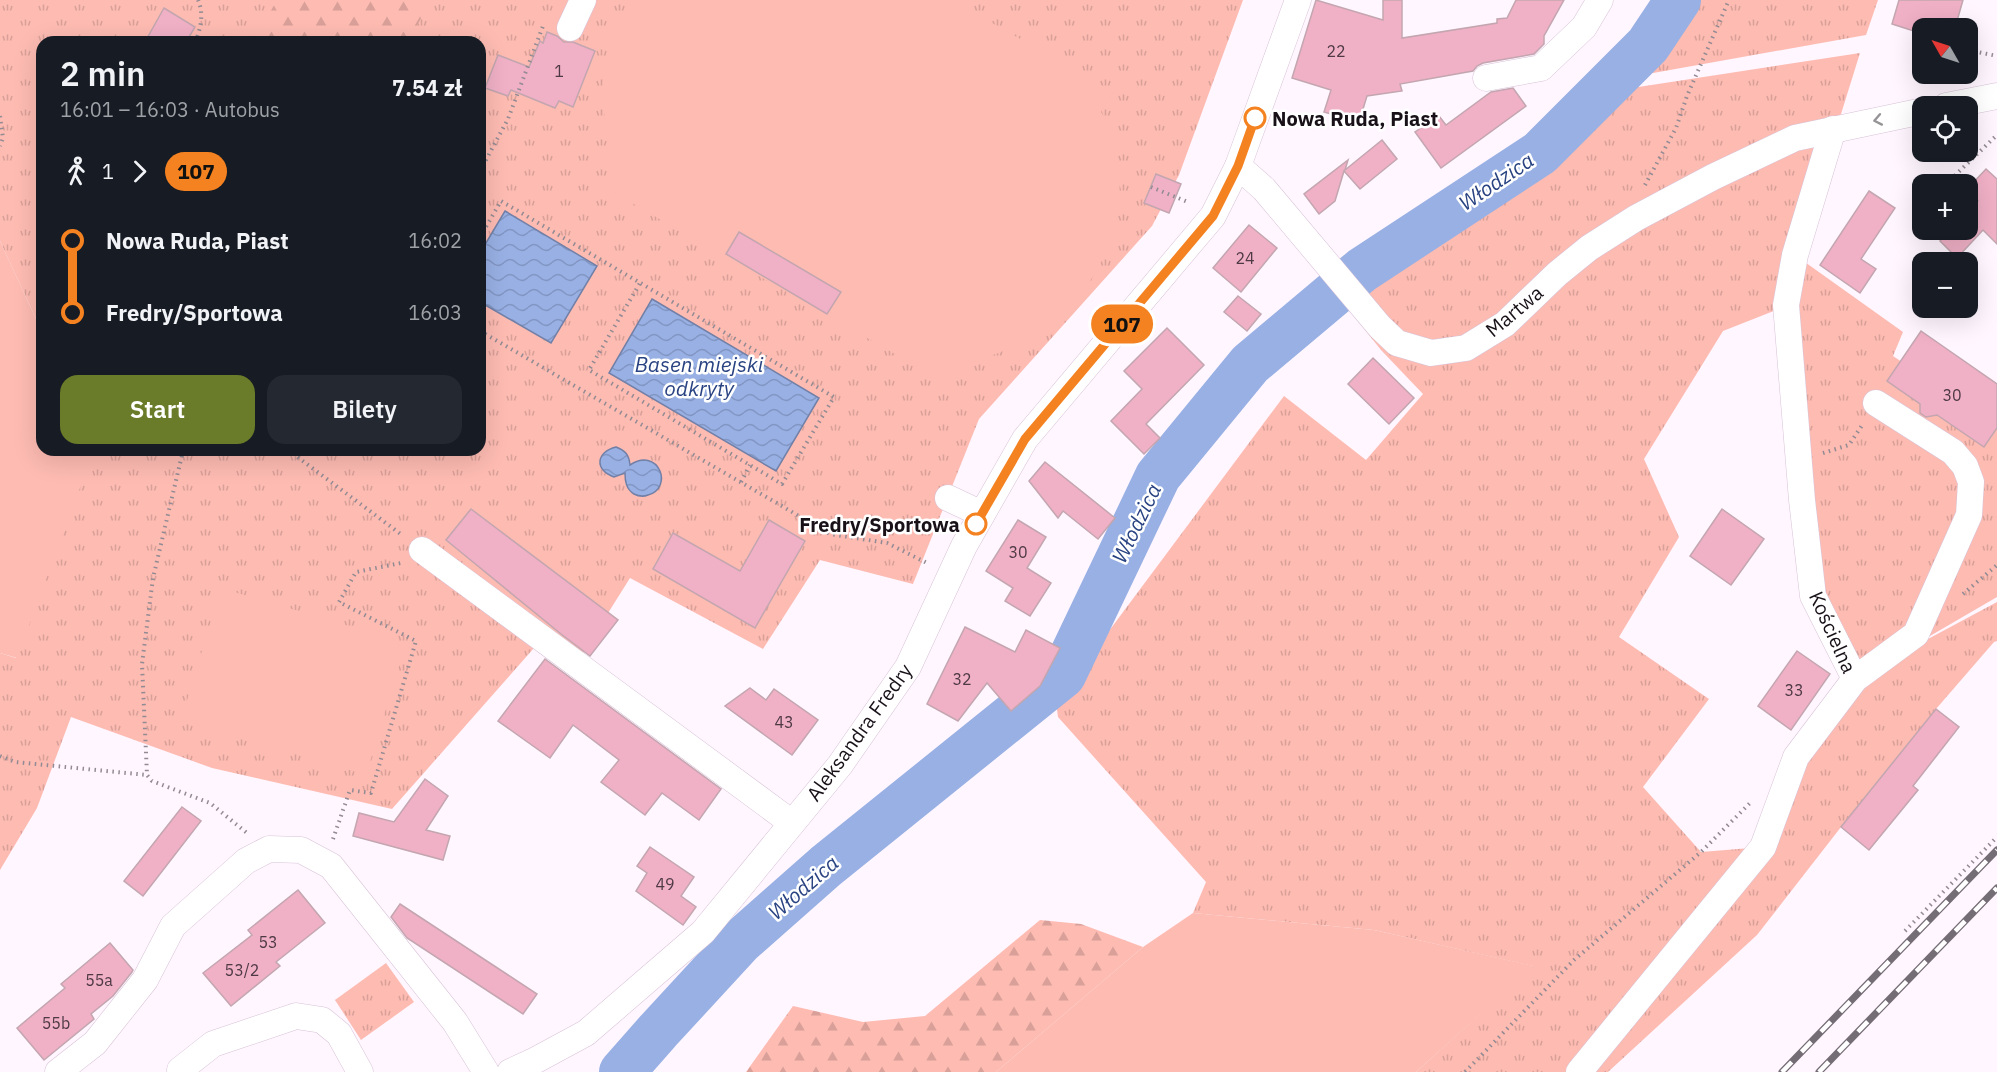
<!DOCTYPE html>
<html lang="pl">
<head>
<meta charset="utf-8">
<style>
  :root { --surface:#171b24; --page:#242831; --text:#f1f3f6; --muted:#9ea1a6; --accent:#6a7b29 }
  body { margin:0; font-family:"IBM Plex Sans",sans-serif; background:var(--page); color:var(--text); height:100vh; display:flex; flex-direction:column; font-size:22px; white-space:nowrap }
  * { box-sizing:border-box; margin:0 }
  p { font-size:20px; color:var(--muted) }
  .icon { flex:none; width:33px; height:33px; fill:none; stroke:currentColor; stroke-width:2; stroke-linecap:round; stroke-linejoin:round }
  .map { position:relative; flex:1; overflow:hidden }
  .panel { position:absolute; left:36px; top:36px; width:450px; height:420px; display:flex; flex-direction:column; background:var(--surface); border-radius:18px; box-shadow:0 6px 24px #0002 }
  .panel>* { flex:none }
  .badge { padding:0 12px; border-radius:20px; font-size:21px; line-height:39px }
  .needle { width:39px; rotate:309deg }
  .buttons { position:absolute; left:1912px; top:18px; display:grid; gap:12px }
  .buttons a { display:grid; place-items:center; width:66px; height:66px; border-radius:12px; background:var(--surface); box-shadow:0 6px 24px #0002; font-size:30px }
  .map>.badge { position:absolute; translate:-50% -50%; box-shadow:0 0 0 3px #fff }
  .legs { display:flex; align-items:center; gap:9px; height:66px; padding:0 24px; font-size:20px }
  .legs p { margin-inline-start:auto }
  .overview { display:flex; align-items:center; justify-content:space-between; height:102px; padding:0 24px }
  h1 { font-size:33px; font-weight:600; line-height:45px }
  .primary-button { display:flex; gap:12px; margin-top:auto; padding:12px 24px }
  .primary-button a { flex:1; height:69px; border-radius:18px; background:var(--accent); color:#fff; font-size:24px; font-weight:600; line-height:69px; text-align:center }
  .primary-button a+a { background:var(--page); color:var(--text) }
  ul { padding:0 24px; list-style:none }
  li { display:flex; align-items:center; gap:21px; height:72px; font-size:22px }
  li i { display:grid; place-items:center; width:9px; height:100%; margin:0 8px; background:currentColor }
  li i::after { content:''; width:15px; height:15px; margin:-8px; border:4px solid; border-radius:50%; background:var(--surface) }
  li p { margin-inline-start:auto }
  li:first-child i { background:linear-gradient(#0000 50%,currentColor 0) }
  li:last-child i { background:linear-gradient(currentColor 50%,#0000 0) }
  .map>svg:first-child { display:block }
  .grass { fill:url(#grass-tufts); fill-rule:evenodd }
  .forest { fill:url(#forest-firs) }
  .garden { fill:#fdbbb2 }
  .water { fill:url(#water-waves); stroke:#7280a7; stroke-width:1.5 }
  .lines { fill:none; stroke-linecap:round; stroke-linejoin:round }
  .river { stroke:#98b0e4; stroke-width:46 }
  .building { fill:#f0b0c6; stroke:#c3a6af; stroke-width:1.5 }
  .minor-casing { stroke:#d8c3d7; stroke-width:27 }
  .path { stroke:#938b93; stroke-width:4; stroke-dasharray:1.5 4.5; stroke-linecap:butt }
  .minor { stroke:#fff; stroke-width:26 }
  .rail-casing { stroke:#756d75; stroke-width:7 }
  .rail { stroke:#fff; stroke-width:4.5; stroke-dasharray:14; stroke-linecap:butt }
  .oneway { stroke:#979497 }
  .line-1-casing { stroke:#fff; stroke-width:14 }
  .line-1 { stroke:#f58220; stroke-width:9 }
  .stop-1-dot { fill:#fff; stroke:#f58220; stroke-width:3 }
  .labels { text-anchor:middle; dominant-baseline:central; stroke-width:5; stroke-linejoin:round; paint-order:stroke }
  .number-label { font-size:16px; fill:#4e3944 }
  .stop-label { font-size:20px; font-weight:bold; fill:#181118; stroke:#fff; text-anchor:start }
  .street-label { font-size:20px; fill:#181118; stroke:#fff }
  .water-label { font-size:21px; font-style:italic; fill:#294382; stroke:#fff }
</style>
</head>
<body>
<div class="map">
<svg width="1997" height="1072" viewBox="0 0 1997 1072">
  <defs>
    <pattern id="grass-tufts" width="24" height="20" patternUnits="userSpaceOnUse" patternTransform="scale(1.5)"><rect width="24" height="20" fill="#fdbbb2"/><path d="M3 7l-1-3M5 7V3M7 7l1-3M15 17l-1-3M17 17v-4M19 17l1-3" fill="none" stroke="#d8a098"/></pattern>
    <pattern id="forest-firs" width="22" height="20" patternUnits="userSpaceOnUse" patternTransform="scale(1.5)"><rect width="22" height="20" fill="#fdbbb2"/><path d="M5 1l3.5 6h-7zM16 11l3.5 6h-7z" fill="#d8a098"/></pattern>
    <pattern id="water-waves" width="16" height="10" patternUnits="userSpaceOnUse" patternTransform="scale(1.5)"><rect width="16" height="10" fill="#98b0e4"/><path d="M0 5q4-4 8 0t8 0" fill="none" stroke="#8296c3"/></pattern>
  </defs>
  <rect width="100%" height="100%" fill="#fff6ff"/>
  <!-- grass -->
  <g class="grass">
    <polygon points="0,0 1243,0 1179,175 1152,226 979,419 913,584 820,560 763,649 630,578 583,653 534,648 392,809 212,768 71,717 37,808 0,870 0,653 16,658 83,450 480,450 480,42 42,42 42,332 0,241"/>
    <path d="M 1678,0 L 1878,0 L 1866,35 L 1642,75 L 1632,88 L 1860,53 L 1841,114 L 1833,129 L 1795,255 L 1903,332 L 1893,356 L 1997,426 L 1997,597 L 1887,661 L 1997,602 L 1997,641 L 1994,642 L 1936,709 L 1841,827 L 1757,935 L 1608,1072 L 1416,1072 L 1533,966 L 1374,930 L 1193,913 L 1206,882 L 1058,717 L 1056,702 L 1284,396 L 1366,460 L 1423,394 L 1381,350 L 1338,296 L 1362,270 L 1540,153 L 1648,45 ZM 1786,306 L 1813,596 L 1855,679 L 1796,757 L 1763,847 L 1701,852 L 1643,787 L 1709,699 L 1619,637 L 1679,537 L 1644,459 L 1723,331 Z"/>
    <polygon points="386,963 414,1002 361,1040 335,1000"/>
  </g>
  <!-- forest -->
  <g class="forest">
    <polygon points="277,0 431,0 408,42 253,42"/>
    <polygon points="1040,920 1081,924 1143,947 996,1072 746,1072 793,1006 863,1022 925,1016"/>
  </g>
  <!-- garden -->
  <g class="garden">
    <path d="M 630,0 L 952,0 L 1113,92 L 1101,112 C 1114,130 1117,151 1119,173 C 1127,266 1052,350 962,362 L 949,385 L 602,186 L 615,164 C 598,108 595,51 630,0 Z"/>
    <polygon points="0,241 42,332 42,450 94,450 17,658 0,653"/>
    <polygon points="221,588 406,643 366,775 181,720"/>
    <polygon points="1193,913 1374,930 1534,966 1416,1072 996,1072 1143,947"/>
  </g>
  <!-- water -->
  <g class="water">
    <polygon points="505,211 597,266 551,343 480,302 480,253"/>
    <polygon points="652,299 819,398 776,471 609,373"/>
    <path d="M 616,447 C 626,451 629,455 630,465 C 659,446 674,488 648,495 C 643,497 638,496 634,494 C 626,489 625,481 625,473 L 614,477 C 594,470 596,452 616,447 Z"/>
  </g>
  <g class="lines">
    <!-- river -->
    <polyline class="river" points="622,1072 658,1031 741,941 826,866 1063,675 1158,476 1250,364 1362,270 1540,153 1648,45 1678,0"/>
  </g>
  <!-- building -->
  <g class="building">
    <polygon points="1316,0 1383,20 1383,0 1402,0 1402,38 1497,23 1497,19 1507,18 1516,0 1564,0 1544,36 1544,44 1534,54 1483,63 1477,66 1473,71 1400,84 1402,91 1367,96 1359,122 1324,112 1331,90 1292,78"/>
    <polygon points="1899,0 1963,0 1955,28 1923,28 1923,34 1892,24"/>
    <polygon points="164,8 195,27 186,42 145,42"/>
    <polygon points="547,32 557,36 564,42 573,42 595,51 573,107 559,101 555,108 511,90 508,96 485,88 498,55 529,67 540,41 543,43"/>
    <polygon points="1513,88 1526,106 1441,168 1415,132 1439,116 1446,125 1491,92"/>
    <polygon points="1382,140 1397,159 1360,189 1344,171 1335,201 1319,214 1304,194 1348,160 1345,170"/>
    <polygon points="1986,169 1997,179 1997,244 1983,230 1957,258 1940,241 1951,230 1968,230 1968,212 1978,201 1968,191 1968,188"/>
    <polygon points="1156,174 1181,184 1169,213 1144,203"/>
    <polygon points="1869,191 1895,208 1861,259 1876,269 1860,293 1820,265"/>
    <polygon points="1249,225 1277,248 1241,292 1213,268"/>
    <polygon points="739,232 841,292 827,314 726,254"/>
    <polygon points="1238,296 1261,314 1247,331 1224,312"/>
    <polygon points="1167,328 1204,365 1146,424 1160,438 1144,454 1111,421 1142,389 1124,371"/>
    <polygon points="1921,331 1997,384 1997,428 1984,447 1937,415 1926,417 1920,413 1920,404 1887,381"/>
    <polygon points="1373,358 1414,398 1389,424 1348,384"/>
    <polygon points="1045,462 1115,518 1098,539 1063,511 1058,518 1029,481"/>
    <polygon points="471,509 618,620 590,656 561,634 446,540"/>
    <polygon points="1722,509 1764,539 1731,585 1690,556"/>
    <polygon points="769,520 805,541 755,628 653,569 673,533 740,571"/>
    <polygon points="1018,520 1046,537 1027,568 1051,583 1030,616 1005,601 1013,588 986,571"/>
    <polygon points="965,627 1015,652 1026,630 1060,648 1040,686 1011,711 987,683 958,721 927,704"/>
    <polygon points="1797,651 1830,674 1791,730 1758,706"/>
    <polygon points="545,659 721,789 699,820 662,793 645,815 601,782 619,760 573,725 550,758 498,721"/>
    <polygon points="750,688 766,700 774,689 818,720 792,755 725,706"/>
    <polygon points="1936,709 1959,727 1913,786 1918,790 1869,850 1841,827"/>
    <polygon points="425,779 448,796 426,830 450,836 443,860 353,836 359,813 394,822"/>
    <polygon points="182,807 201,821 143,896 124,881"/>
    <polygon points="650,847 694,877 681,896 696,907 683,925 636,891 647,873 637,866"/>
    <polygon points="298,890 325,923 276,962 280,966 231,1006 203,973 252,935 248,930"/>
    <polygon points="400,904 537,994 523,1014 407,938 391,917"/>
    <polygon points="110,943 133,970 132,972 113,996 91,1014 94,1019 44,1060 17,1028 65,988 61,984"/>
  </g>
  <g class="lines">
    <!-- minor casing -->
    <g class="minor-casing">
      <g id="minor">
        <polyline points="570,28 583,0"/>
        <polyline points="1486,78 1541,68 1584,27 1600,0"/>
        <polyline points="1946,106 1997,96"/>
        <polyline points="1833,129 1795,255 1786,305 1802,500 1813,596 1855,679"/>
        <polyline points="1238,166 1264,189 1380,327 1397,343 1431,353 1466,348 1505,324 1557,274 1589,248 1636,218 1713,177 1795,138 1923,111"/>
        <polyline points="948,498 982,514"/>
        <polyline points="422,550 792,823"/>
        <polyline points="180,1070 213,1044 296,1016 322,1020 339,1034 360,1072"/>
        <polyline points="58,1072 95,1043 145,980 173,926 246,861 269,849 301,850 331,866 455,1022 486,1072"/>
        <polyline points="510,1072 536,1060 586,1033 703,932 840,765 908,667 964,546 1025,439 1213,216 1238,166 1298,0"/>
        <polyline points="1579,1072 1763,847 1796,757 1855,679 1916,634 1969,515 1971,482 1965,466 1953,452 1876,403"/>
      </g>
    </g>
    <!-- path -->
    <g class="path">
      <path d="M 195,42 C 201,29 204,13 198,0"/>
      <polyline points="1968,50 1997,56"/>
      <polyline points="0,116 3,138 0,146"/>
      <polyline points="480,171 508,119 543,26"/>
      <polyline points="1946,184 1997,135"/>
      <polyline points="1645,185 1676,128 1687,96 1729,0"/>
      <polyline points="1151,187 1188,202"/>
      <polyline points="1918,212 1923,206"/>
      <polyline points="480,237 501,201 834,397 782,484 589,370 640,283"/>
      <polyline points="480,331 830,534 887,543 929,564"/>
      <polyline points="181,450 182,455 153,578 142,664 147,775 152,781 210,803 247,833"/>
      <polyline points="288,450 402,535"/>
      <polyline points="1823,453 1849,445 1863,424"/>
      <polyline points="741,482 750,465"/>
      <polyline points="1963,594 1997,565"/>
      <polyline points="0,756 15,762 147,775"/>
      <polyline points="333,839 350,790 371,793 416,641 339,602 356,572 401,563"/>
      <polyline points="1905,931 1997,837"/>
      <polyline points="1465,1072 1574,960 1701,852 1751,802"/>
    </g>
    <!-- minor -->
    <use href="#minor" class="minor"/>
    <!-- rail casing -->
    <g class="rail-casing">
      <g id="rail">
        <polyline points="1782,1072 1997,850"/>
        <polyline points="1819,1072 1997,888"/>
      </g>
    </g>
    <!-- rail -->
    <use href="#rail" class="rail"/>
  </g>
  <!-- one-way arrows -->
  <defs><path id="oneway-chevron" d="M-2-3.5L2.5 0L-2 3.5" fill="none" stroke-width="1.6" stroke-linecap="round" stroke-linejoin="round" transform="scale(1.5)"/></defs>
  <use class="oneway" href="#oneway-chevron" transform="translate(1878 120) rotate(169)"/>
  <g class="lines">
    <!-- line-1 casing -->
    <g class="line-1-casing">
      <polyline id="line-1" points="976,524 1025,439 1213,216 1238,166 1255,118"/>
    </g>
    <!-- line-1 -->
    <use href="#line-1" class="line-1"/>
  </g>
  <!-- markers -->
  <g class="stop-1-dot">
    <circle cx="1255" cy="118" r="10"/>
    <circle cx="976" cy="524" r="10"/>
  </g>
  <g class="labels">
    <!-- number labels -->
    <g class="number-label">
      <text x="1336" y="51">22</text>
      <text x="559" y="71">1</text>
      <text x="1245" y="258">24</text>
      <text x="1952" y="395">30</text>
      <text x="1018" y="552">30</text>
      <text x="962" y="679">32</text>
      <text x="1794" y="690">33</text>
      <text x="784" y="722">43</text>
      <text x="665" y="884">49</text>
      <text x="268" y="942">53</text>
      <text x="242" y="970">53/2</text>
      <text x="99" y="980">55a</text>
      <text x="56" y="1023">55b</text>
    </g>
    <!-- stop labels -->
    <g class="stop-label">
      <text x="1272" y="118">Nowa Ruda, Piast</text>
      <text x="960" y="524" text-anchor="end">Fredry/Sportowa</text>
    </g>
    <!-- street labels -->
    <g class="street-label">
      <text transform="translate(1514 311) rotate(-40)">Martwa</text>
      <text transform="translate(1833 632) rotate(66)">Kościelna</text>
      <text transform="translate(859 732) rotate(-54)">Aleksandra Fredry</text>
    </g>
    <!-- water labels -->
    <g class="water-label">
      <text transform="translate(1496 181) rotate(-34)">Włodzica</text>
      <text x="699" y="364">Basen miejski<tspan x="699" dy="24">odkryty</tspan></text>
      <text transform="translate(1136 523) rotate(-64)">Włodzica</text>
      <text transform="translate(803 887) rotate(-41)">Włodzica</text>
    </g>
  </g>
</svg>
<div class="buttons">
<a><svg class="needle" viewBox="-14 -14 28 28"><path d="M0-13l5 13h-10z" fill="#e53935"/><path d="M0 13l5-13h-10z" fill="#9ea1a6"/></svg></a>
<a><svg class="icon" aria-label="locate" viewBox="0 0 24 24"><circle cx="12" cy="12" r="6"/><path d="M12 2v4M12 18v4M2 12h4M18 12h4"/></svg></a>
<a>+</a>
<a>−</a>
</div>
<b class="badge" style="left:1122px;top:324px;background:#f58220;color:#111">107</b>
<section class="panel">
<div class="overview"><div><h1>2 min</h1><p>16:01 – 16:03 · Autobus</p></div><b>7.54 zł</b></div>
<div class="legs"><svg class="icon" aria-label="walk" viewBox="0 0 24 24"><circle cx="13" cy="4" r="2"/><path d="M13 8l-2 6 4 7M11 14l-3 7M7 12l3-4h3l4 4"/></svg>1<svg class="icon" aria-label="forward" viewBox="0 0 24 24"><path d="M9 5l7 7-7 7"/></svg><b class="badge" style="background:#f58220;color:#111">107</b></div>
<ul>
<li><i style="color:#f58220"></i><b>Nowa Ruda, Piast</b><p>16:02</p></li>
<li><i style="color:#f58220"></i><b>Fredry/Sportowa</b><p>16:03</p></li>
</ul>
<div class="primary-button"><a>Start</a><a>Bilety</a></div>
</section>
</div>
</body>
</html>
